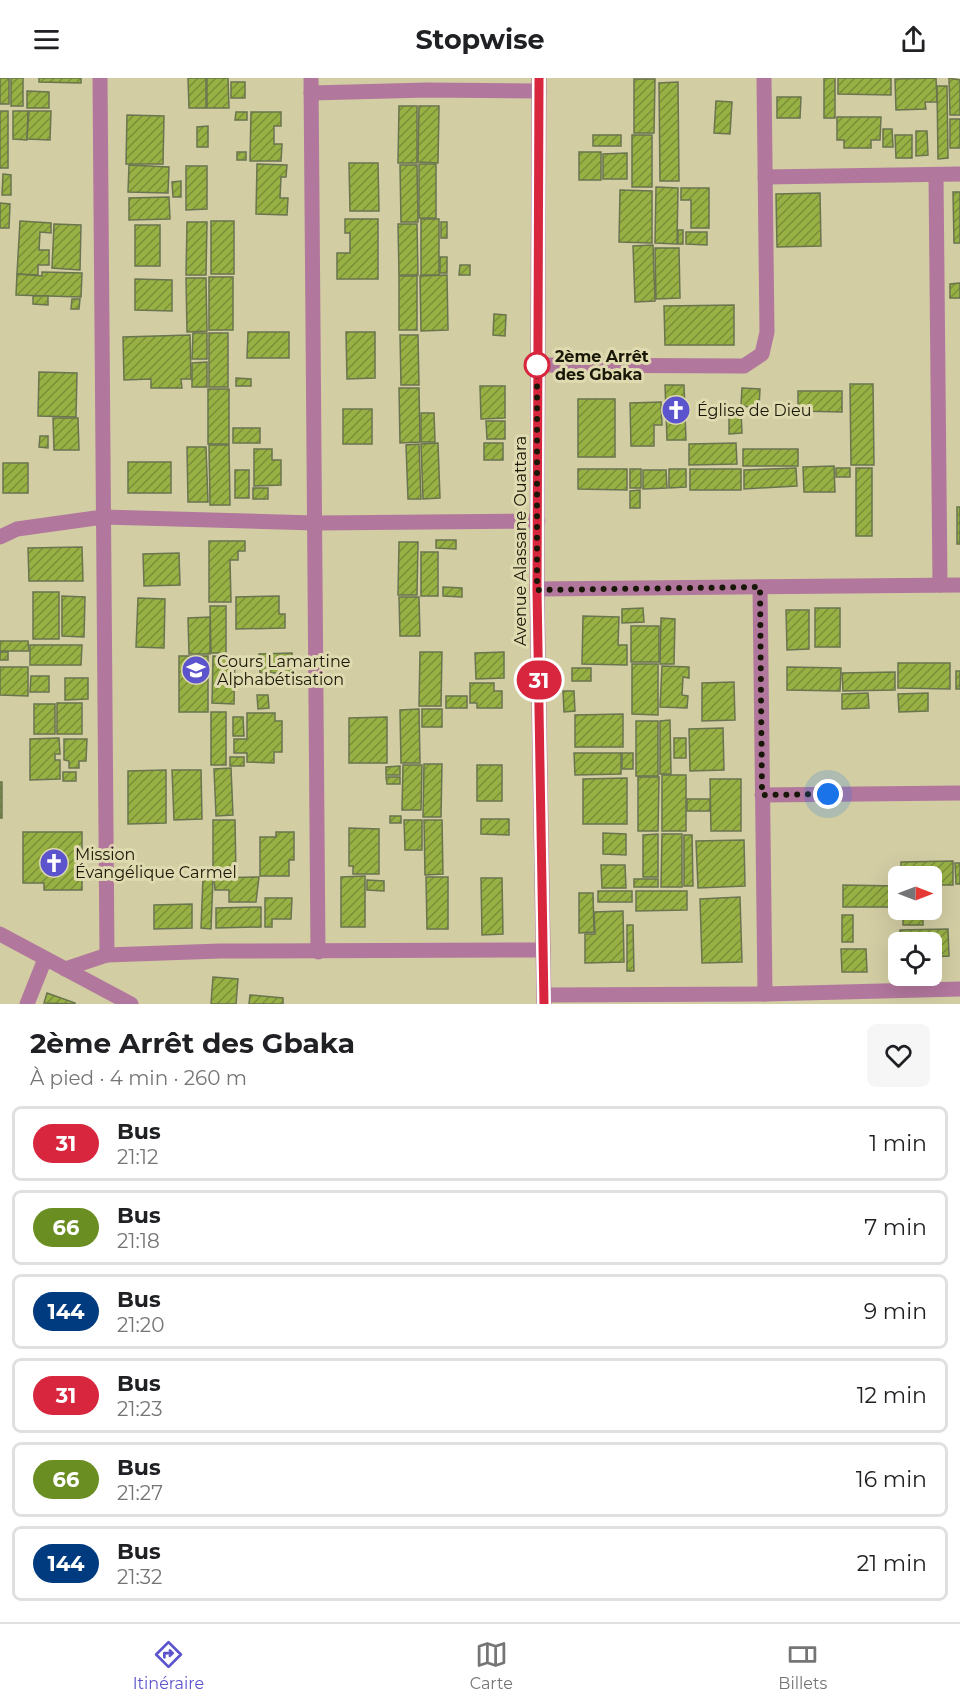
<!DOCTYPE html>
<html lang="fr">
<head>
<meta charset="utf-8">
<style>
  :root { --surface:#fff; --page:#f6f6f6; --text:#202124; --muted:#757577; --line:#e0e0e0; --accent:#5c54cc }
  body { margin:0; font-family:Montserrat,sans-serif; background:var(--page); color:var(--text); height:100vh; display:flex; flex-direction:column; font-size:22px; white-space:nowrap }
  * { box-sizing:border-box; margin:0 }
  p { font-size:20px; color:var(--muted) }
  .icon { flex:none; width:33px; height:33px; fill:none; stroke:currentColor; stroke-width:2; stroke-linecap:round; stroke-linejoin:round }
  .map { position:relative; height:926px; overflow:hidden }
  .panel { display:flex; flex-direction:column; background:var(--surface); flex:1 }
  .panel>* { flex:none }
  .badge { padding:0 12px; border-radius:20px; font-size:21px; line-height:39px }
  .needle { width:39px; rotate:90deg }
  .fabs { position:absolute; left:888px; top:788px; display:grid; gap:12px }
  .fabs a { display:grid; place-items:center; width:54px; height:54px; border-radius:9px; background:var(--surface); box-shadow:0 6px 24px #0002; font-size:30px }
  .you { position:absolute; width:30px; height:30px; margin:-15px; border:4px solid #fff; border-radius:50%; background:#1a73e8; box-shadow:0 0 0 9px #1a73e833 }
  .map>.badge { position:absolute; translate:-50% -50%; box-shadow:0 0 0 3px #fff }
  .round { display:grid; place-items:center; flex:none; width:63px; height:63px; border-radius:9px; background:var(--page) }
  .head { display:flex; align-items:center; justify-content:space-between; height:102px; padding:0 30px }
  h1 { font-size:28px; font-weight:700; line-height:45px }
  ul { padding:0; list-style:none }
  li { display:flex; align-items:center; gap:18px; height:75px; margin:0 12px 9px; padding:0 18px; border:3px solid var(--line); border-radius:9px }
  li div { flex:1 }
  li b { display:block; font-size:22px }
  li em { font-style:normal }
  li .badge { min-width:66px; font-weight:700; text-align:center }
  header { display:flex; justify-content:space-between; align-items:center; height:78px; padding:0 30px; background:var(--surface); font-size:27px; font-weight:700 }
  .tabs { display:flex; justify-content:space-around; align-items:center; height:84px; border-top:2px solid var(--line); background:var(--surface); font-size:16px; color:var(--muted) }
  .tabs a { display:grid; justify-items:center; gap:3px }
  .tabs .current { color:var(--accent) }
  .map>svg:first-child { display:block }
  .building { fill:url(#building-hatch); stroke:#6a744f; stroke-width:1.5 }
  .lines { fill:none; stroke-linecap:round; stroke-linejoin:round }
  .minor { stroke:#b2779d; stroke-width:15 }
  .line-casing { stroke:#fff; stroke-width:14 }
  .line { stroke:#d7263d; stroke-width:9 }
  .walk { stroke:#191707; stroke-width:6; stroke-dasharray:0 10.8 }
  .stop-dot { fill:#fff; stroke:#d7263d; stroke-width:3 }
  .labels { text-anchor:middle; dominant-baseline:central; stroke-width:6; stroke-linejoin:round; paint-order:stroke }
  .stop-label { font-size:16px; font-weight:bold; fill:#191707; stroke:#dfdab0; text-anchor:start }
  .poi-label { font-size:16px; fill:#191707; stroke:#dfdab0; text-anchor:start }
  .street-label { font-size:16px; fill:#191707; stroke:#dfdab0 }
</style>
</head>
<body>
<header><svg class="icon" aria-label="menu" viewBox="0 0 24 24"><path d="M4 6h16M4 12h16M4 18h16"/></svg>Stopwise<svg class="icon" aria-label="share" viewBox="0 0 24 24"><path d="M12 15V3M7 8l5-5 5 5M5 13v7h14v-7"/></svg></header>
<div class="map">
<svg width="960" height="926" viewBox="0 0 960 926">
  <defs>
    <pattern id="building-hatch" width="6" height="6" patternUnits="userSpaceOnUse" patternTransform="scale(1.5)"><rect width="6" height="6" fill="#98b145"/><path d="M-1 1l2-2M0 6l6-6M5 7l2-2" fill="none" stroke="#7b8f38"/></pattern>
  </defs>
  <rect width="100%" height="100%" fill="#d2cda3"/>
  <!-- building -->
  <g class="building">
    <rect x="0" y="0" width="9" height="26"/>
    <rect x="11" y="0" width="12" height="28"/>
    <polygon points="39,0 81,0 81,5 39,4"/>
    <polygon points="188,0 206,0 206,30 189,30"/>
    <polygon points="207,0 228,0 229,30 207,30"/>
    <rect x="824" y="0" width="11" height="40"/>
    <polygon points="838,0 891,0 891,17 838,16"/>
    <polygon points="936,0 937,24 925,24 926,31 896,32 895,1"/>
    <polygon points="949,0 960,2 960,37 950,37"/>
    <polygon points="634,1 655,1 654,55 634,55"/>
    <rect x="231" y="4" width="14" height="16"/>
    <polygon points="678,4 679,103 660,103 659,5"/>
    <polygon points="937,8 947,8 948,80 938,81"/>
    <polygon points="27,13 49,14 49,30 27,30"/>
    <polygon points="777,19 801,19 800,40 777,40"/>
    <polygon points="716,23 732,24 730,56 714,55"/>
    <polygon points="399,28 417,28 417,85 398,85"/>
    <polygon points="419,28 439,28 438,85 418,84"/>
    <rect x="0" y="33" width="8" height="57"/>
    <polygon points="13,33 28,33 27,62 13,61"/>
    <polygon points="29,33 51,33 50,62 27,61"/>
    <polygon points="236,34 247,34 247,42 235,42"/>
    <polygon points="251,34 281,34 281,48 274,48 274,66 282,66 281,83 250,83"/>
    <polygon points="127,37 164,38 163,86 126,86"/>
    <polygon points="837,39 881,39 880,62 871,62 871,70 844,70 844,62 837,62"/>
    <rect x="950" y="41" width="10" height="29"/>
    <polygon points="208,48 208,69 197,69 197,49"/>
    <polygon points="883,51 892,51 893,69 883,69"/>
    <polygon points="916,53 927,53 928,77 916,78"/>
    <rect x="593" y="57" width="28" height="11"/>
    <rect x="632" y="57" width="20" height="52"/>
    <polygon points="895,57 912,57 912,80 896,80"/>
    <rect x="237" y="74" width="9" height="8"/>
    <rect x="579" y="74" width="22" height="28"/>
    <polygon points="627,75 627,101 603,101 603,76"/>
    <polygon points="349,85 378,85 379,133 350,133"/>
    <polygon points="257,86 287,87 286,99 281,99 280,120 288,120 287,137 256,136"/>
    <rect x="419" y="86" width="17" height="54"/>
    <polygon points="129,87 169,89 168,115 128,114"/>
    <polygon points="400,87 417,87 418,144 401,144"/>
    <polygon points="186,88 207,88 207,131 186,132"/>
    <polygon points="3,96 11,97 11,117 2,117"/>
    <polygon points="181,103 181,119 173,119 172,104"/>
    <polygon points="656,109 678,110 677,166 655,165"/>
    <polygon points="681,110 709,110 709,150 691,150 691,122 681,122"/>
    <polygon points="620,112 652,113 652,165 619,164"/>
    <polygon points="953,114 960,114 960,165 954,165"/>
    <polygon points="820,115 821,168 777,169 776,116"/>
    <polygon points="169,119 170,141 129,142 129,120"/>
    <polygon points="0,125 10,126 9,150 0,150"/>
    <polygon points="345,141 378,141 378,201 337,201 337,175 350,175 350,155 345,155"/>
    <rect x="421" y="141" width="18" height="56"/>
    <polygon points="20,143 51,145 51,155 40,154 39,172 49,172 49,187 38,187 38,197 17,196"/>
    <rect x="211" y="143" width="23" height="53"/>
    <polygon points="187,144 207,144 206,197 186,197"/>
    <rect x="441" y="144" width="6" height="16"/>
    <polygon points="54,146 81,147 80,192 52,190"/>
    <polygon points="398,146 417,146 418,197 399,197"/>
    <rect x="135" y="147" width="25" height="41"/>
    <rect x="678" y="152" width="5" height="14"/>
    <polygon points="686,154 707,154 707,167 686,166"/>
    <polygon points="653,167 655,223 635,224 633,168"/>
    <polygon points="655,170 679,170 680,220 656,221"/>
    <rect x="440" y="179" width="7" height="16"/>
    <polygon points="460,187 470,187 470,197 459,197"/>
    <polygon points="42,194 82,195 81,219 16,217 17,196 42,198"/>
    <polygon points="447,197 448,252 421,253 420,198"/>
    <rect x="399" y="198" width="18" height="54"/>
    <rect x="209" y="199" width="24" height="53"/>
    <polygon points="186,200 206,200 207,253 187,254"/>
    <polygon points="135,201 172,202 172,233 135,232"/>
    <polygon points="960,205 960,220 950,220 950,206"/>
    <polygon points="33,218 48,218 48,227 33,226"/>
    <polygon points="72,221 80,221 79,231 71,231"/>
    <polygon points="734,227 734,267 665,267 664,228"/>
    <polygon points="494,236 506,237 505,258 493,257"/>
    <polygon points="248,254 289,254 289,280 247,280"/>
    <polygon points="346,254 375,254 375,300 347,301"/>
    <polygon points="193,255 207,255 207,281 192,281"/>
    <rect x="209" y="255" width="19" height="54"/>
    <polygon points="190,257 191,301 181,301 182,310 151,310 151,301 124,302 123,259"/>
    <polygon points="400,257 418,257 419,307 401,307"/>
    <polygon points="207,284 207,309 192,309 192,285"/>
    <polygon points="39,294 77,295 76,339 38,338"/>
    <polygon points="236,300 251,301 251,308 236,308"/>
    <polygon points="850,306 873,306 874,387 851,387"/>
    <polygon points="665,307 684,307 686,362 667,362"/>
    <polygon points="480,308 505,308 505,340 481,341"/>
    <polygon points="399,310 419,310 420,364 400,365"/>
    <polygon points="742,310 760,311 759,330 741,328"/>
    <rect x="208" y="311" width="21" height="55"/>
    <polygon points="798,313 842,313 842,334 798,333"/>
    <rect x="578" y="321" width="37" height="58"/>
    <polygon points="661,324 662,347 654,347 654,368 631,368 630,325"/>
    <rect x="343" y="331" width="29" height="35"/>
    <polygon points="741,333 742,355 729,356 729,334"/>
    <polygon points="421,335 434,335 435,364 421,364"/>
    <polygon points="53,340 78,340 79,372 54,372"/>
    <polygon points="486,343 505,343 505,361 487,361"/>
    <rect x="233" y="350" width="27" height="15"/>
    <polygon points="40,358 48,358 48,370 39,369"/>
    <polygon points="438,365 440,420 423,421 421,366"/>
    <rect x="484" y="365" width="19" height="17"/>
    <polygon points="736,365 737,386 689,387 689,366"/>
    <polygon points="419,366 421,421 408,421 406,367"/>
    <polygon points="209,367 229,367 230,427 210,427"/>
    <polygon points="187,369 206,369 208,424 188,424"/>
    <polygon points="254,371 272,371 272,382 281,382 281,407 254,408"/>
    <rect x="743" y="371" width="55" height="17"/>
    <rect x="128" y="384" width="43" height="31"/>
    <rect x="3" y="385" width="25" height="30"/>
    <polygon points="834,388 835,414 804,414 803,389"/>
    <polygon points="796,390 797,408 744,411 744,392"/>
    <rect x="836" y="390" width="14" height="9"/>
    <rect x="856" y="390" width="16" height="68"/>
    <polygon points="578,391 627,391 627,412 578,411"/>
    <rect x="630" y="391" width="11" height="19"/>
    <polygon points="669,391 686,391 686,409 669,410"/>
    <rect x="690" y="391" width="51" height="21"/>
    <rect x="235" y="392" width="14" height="28"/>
    <polygon points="643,392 666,392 667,410 643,411"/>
    <rect x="253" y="410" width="15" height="11"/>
    <polygon points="640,412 640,430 630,430 630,413"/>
    <rect x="957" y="429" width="3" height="37"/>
    <polygon points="436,462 456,462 456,471 436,470"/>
    <polygon points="209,463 245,463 245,473 238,473 238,482 230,482 231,524 209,524"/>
    <polygon points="399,464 418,464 417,517 398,517"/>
    <polygon points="82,469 83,503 29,503 28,470"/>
    <rect x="421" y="474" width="17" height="44"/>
    <polygon points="179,475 180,507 144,508 143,476"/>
    <polygon points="443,509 462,510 462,519 443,518"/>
    <rect x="33" y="514" width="26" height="47"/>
    <polygon points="62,518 85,519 84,559 62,558"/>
    <polygon points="279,518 279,536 285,536 285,550 236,551 236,519"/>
    <polygon points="399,519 419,519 420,558 400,558"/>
    <polygon points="138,520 165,521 164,570 136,569"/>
    <polygon points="210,528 226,528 226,575 211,575"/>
    <polygon points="643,530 644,544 622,545 622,531"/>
    <rect x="815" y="530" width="25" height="39"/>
    <polygon points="786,532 809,532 809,571 787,572"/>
    <polygon points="583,538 619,539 618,567 627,567 627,587 582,586"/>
    <polygon points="210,539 210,576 189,576 188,540"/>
    <polygon points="661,540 675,541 674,586 660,586"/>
    <rect x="631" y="548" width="28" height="36"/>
    <polygon points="0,563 28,563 29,573 0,573"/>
    <polygon points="30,567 82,567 81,587 30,587"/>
    <rect x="0" y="574" width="8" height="8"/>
    <polygon points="420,574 442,574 441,628 419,628"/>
    <polygon points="504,574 504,600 476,601 475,575"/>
    <polygon points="292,575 293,595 260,595 259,576"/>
    <rect x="179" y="578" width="29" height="56"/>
    <polygon points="213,578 235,579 234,626 212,625"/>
    <polygon points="898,585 950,585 950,611 898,610"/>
    <polygon points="632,586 658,586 658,637 632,636"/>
    <polygon points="662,588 689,589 689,600 683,599 682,617 688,618 687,630 660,629"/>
    <polygon points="0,589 28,589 28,618 0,617"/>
    <polygon points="787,589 841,590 840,613 787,612"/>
    <rect x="572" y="590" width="19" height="13"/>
    <rect x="956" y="593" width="4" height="18"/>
    <polygon points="895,594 895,612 843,613 842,595"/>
    <polygon points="31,598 49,598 49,614 30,614"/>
    <polygon points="65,600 88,600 88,621 65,622"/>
    <polygon points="734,604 735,642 702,643 702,605"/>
    <polygon points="470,605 494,605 494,613 502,613 502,630 477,630 477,625 470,625"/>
    <polygon points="563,613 574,613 575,633 564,634"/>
    <polygon points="868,615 869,630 842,631 842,616"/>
    <polygon points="928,615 928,633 899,634 898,616"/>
    <polygon points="257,617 268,617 269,630 258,631"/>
    <rect x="446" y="618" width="21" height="12"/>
    <rect x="57" y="625" width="25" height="31"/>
    <rect x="34" y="626" width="21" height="30"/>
    <polygon points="419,631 420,685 401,685 400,632"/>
    <rect x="422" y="631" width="20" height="18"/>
    <rect x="211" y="634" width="15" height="53"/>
    <polygon points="247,635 275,635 275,643 282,643 282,674 274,674 274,685 247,684 247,675 234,675 234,661 247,661"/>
    <polygon points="623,636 623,669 575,669 575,637"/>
    <polygon points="233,639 243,639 244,658 233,658"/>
    <polygon points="387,639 387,685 349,685 349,640"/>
    <polygon points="670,642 671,696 660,696 660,643"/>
    <rect x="636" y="643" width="22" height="55"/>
    <polygon points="723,650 724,692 690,693 689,651"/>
    <polygon points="59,660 60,676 55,676 55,682 60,682 60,701 30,702 30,661"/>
    <rect x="674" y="660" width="12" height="20"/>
    <polygon points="64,661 87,661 86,683 79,683 79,690 69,690 69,683 64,682"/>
    <polygon points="574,675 621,675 621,696 575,697"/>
    <rect x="622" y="675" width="11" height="16"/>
    <rect x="230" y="679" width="14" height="9"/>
    <polygon points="424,686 442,686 441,739 423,739"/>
    <polygon points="403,687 422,687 421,732 402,732"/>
    <rect x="477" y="687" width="25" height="36"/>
    <polygon points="400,688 400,697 386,697 386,689"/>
    <polygon points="231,690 233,737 216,738 214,691"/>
    <polygon points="166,692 166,745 128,746 128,693"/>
    <polygon points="172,692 201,692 202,741 174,742"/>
    <rect x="63" y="694" width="13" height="9"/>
    <rect x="662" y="697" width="24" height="56"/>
    <polygon points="386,699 400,699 400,706 387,706"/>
    <polygon points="638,699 659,699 658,753 638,753"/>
    <polygon points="627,700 627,746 583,746 583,701"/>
    <polygon points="710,701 741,701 741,753 711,753"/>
    <rect x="0" y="704" width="2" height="36"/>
    <rect x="687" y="721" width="23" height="12"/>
    <rect x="390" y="738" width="11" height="7"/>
    <polygon points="481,741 509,741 509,757 481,756"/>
    <polygon points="213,742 235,742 236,797 213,797"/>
    <polygon points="404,742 422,742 422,772 405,772"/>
    <polygon points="424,742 442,742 443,796 425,797"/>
    <polygon points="349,750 379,751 379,796 353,796 353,788 349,788"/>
    <polygon points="23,754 82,754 82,812 44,812 44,805 23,805"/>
    <polygon points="276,754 294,754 294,782 289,782 289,798 260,798 260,759 276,759"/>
    <polygon points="603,755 626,756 626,777 603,776"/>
    <polygon points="658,756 658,799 643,799 643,757"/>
    <polygon points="662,756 682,756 682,809 661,809"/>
    <polygon points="684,757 692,757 693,808 684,808"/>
    <polygon points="744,762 745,808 698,810 696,763"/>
    <polygon points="953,783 953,807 932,807 932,798 901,798 901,784"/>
    <polygon points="955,785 960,785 960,806 956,806"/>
    <polygon points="601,787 625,787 626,810 602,810"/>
    <polygon points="365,798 365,849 341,849 341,799"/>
    <polygon points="259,799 256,824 229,824 229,812 215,812 214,800"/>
    <polygon points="426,799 448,799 448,851 427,851"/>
    <polygon points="203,800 213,800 211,851 201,850"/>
    <polygon points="481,800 502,800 503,856 482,857"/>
    <rect x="634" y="801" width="24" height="8"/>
    <polygon points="367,802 384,803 384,813 367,812"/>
    <polygon points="843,807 897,808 897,829 843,829"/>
    <polygon points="939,809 940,829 932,829 932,810"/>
    <rect x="598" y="813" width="34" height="11"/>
    <polygon points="636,813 687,813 687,832 636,833"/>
    <polygon points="579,815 593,815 594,854 579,855"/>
    <polygon points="740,819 742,884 702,885 700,821"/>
    <polygon points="265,820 292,820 291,841 272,841 272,849 265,849"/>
    <polygon points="192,826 192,850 154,851 154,827"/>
    <polygon points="261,829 261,849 216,850 216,830"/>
    <polygon points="623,833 624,884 585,885 585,856 595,856 594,834"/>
    <polygon points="903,833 923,834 923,847 903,847"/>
    <rect x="842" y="837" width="11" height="27"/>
    <polygon points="627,847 633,847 634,893 627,893"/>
    <polygon points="948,851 949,878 932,879 932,864 900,864 900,852"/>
    <polygon points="841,871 866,871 867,894 842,894"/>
    <polygon points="213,899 238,901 236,926 211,926"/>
    <polygon points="47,915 75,925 75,926 44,925"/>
    <polygon points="250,917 283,920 283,926 249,926"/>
  </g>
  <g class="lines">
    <!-- minor -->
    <g class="minor">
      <polyline points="100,0 107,877"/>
      <polyline points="311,0 318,874"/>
      <polyline points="539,0 537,511 544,926"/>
      <polyline points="311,15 428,12 539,13"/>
      <polyline points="936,97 940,507"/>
      <polyline points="765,99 960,96"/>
      <polyline points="537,287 744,288 762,276 767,254 764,0"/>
      <polyline points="0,459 17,451 103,439 315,445 538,443"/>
      <polyline points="760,509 765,916"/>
      <polyline points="537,511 960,507"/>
      <polyline points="762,717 960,715"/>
      <polyline points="0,856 131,926"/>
      <polyline points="65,891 107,877 220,873 543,872"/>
      <polyline points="544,917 765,916 960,911"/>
      <polyline points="27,926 45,881"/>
    </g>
  </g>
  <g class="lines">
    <!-- line casing -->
    <g class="line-casing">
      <polyline id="line" points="539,0 537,512 544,926"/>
    </g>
    <!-- line -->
    <use href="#line" class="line"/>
    <!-- walk -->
    <polyline class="walk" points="537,287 537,512 760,509 762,717 828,716"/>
  </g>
  <!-- icons -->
  <defs>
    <g id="church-disc" transform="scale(1.5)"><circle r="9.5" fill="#5c54cc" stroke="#dfdab0"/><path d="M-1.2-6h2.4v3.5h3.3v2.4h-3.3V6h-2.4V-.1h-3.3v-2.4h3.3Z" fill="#fff"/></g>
    <g id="university-disc" transform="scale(1.5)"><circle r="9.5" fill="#5c54cc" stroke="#dfdab0"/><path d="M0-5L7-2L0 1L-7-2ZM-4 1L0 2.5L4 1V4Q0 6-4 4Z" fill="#fff"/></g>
  </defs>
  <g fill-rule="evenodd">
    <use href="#church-disc" x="676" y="332"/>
    <use href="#university-disc" x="196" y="592"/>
    <use href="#church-disc" x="54" y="785"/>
  </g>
  <!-- markers -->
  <circle class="stop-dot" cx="537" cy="287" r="12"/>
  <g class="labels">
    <!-- stop labels -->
    <g class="stop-label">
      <text x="555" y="278">2ème Arrêt<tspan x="555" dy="18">des Gbaka</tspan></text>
    </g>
    <!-- poi labels -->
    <g class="poi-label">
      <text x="697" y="332">Église de Dieu</text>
      <text x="217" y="583">Cours Lamartine<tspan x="217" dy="18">Alphabétisation</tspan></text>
      <text x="75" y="776">Mission<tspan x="75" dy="18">Évangélique Carmel</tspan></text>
    </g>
    <!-- street labels -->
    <g class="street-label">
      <text transform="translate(520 463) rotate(-90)">Avenue Alassane Ouattara</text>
    </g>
  </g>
</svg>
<div class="fabs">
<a><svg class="needle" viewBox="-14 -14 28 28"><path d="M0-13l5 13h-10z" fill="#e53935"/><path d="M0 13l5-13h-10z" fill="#757577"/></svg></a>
<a><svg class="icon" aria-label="locate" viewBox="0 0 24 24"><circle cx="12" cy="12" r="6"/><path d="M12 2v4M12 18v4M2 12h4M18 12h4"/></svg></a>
</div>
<div class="you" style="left:828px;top:716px"></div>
<b class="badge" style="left:539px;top:602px;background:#d7263d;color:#fff">31</b>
</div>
<section class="panel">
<div class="head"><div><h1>2ème Arrêt des Gbaka</h1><p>À pied · 4 min · 260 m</p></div><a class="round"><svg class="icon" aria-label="heart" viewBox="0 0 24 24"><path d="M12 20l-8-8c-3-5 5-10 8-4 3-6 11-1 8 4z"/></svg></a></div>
<ul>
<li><span class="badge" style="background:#d7263d;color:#fff">31</span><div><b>Bus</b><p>21:12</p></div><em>1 min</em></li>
<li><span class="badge" style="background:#6b8e23;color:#fff">66</span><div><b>Bus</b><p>21:18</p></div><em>7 min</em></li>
<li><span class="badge" style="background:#003b80;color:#fff">144</span><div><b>Bus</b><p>21:20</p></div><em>9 min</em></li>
<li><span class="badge" style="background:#d7263d;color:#fff">31</span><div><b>Bus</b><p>21:23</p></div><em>12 min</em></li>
<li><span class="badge" style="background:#6b8e23;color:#fff">66</span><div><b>Bus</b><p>21:27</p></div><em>16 min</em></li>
<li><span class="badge" style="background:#003b80;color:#fff">144</span><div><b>Bus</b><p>21:32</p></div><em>21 min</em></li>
</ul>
</section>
<nav class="tabs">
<a class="current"><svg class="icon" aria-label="directions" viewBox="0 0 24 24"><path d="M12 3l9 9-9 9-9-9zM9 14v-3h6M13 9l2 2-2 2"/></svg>Itinéraire</a>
<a><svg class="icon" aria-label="map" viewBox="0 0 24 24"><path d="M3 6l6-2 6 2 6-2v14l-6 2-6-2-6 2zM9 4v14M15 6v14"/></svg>Carte</a>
<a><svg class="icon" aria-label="tickets" viewBox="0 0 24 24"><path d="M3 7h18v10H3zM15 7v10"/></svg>Billets</a>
</nav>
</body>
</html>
